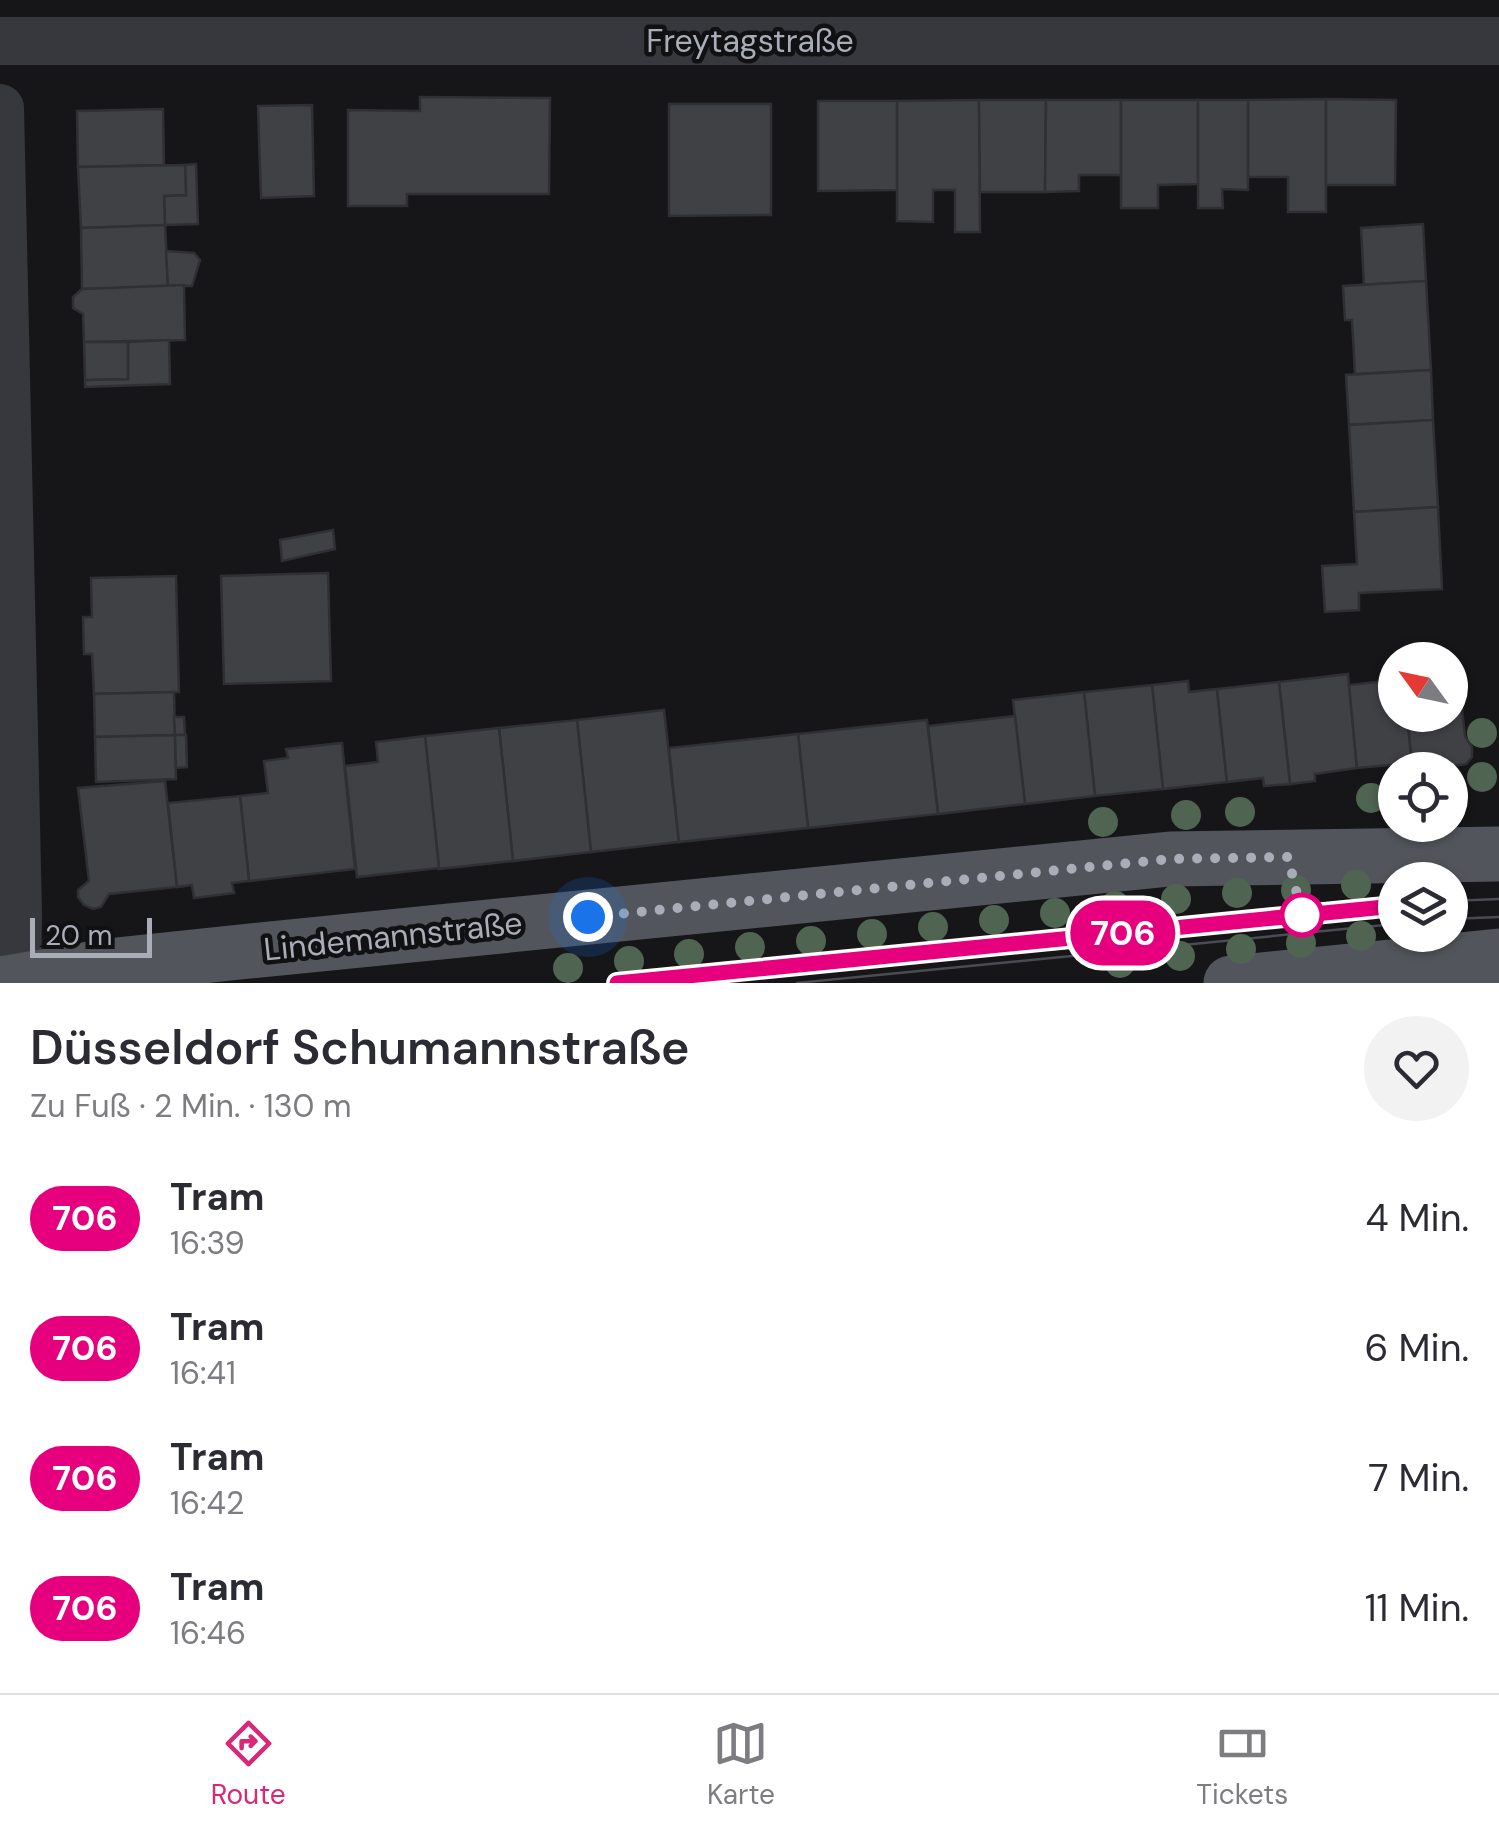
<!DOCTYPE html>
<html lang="de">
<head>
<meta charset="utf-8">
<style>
  :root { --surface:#fff; --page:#f2f2f3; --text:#2b2b33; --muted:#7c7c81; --line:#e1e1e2; --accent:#db2777 }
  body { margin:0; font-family:"DM Sans",sans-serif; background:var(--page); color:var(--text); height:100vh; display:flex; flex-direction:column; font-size:38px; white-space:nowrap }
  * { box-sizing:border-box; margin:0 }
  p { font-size:32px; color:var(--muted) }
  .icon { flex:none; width:55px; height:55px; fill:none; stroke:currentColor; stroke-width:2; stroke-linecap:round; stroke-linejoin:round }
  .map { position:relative; height:983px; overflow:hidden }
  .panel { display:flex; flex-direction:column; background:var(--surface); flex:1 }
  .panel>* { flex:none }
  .badge { padding:0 20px; border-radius:32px; font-size:35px; line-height:65px }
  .needle { width:65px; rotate:303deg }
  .fabs { position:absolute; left:1378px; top:642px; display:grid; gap:20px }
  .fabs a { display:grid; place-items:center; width:90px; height:90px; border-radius:50%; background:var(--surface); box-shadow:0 2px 8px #0004; font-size:50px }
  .scale { position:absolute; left:30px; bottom:25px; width:122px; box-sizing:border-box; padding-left:10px; border:5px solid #a8adb8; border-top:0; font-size:28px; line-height:35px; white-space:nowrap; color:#a8adb8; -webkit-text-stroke:8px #111113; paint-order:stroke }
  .you { position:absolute; width:50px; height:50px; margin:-25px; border:8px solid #fff; border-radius:50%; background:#1a73e8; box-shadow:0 0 0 15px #1a73e833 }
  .map>.badge { position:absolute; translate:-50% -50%; box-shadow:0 0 0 5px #fff }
  .round { display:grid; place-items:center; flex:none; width:105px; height:105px; border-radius:52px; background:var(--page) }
  .overview { display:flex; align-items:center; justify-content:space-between; height:170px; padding:0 30px }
  h1 { font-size:48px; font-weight:600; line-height:75px }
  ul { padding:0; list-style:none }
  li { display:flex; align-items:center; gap:30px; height:130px; padding:0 30px }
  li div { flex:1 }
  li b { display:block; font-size:38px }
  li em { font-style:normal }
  li .badge { min-width:110px; font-weight:700; text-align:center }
  .tabs { display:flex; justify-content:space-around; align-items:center; height:140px; border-top:2px solid var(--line); background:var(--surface); font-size:28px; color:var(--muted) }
  .tabs a { display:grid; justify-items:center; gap:5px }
  .tabs .current { color:var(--accent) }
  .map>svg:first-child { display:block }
  .building { fill:#404145; stroke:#303034; stroke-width:2.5 }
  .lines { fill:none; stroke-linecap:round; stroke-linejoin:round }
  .minor { stroke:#37383d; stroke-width:48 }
  .primary { stroke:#53555c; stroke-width:55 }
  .tram { stroke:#4a4c52; stroke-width:2.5 }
  .tree { fill:#506452 }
  .line-casing { stroke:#fff; stroke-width:22 }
  .line { stroke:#e6007e; stroke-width:15 }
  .walk { stroke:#a8adb8; stroke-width:10; stroke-dasharray:0 18 }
  .stop-dot { fill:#fff; stroke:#e6007e; stroke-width:5 }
  .labels { text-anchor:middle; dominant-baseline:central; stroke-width:9; stroke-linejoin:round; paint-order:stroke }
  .street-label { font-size:32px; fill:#a8adb8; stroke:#111113 }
</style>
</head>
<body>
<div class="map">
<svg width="1499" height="983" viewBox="0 0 1499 983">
  <rect width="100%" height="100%" fill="#161618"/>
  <!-- building -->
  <g class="building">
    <polygon points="420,97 550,98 549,194 407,194 407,206 348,206 348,110 420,111"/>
    <polygon points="1326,99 1326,212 1288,212 1288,177 1248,177 1248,100"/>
    <polygon points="1326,99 1396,100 1395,185 1326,185"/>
    <polygon points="979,100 980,232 955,232 955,190 933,190 933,222 897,221 897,101"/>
    <polygon points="979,100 1046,100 1045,192 980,192"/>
    <polygon points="1046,100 1121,100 1121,175 1079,175 1079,191 1045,192"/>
    <polygon points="1121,100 1198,100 1198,184 1158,185 1158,208 1121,208"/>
    <polygon points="1198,100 1248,100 1248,190 1222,189 1223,208 1198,208"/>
    <polygon points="818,101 897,101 897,190 818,191"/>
    <polygon points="669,104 771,104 771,215 669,216"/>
    <polygon points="312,105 314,196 261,198 258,106"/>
    <polygon points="163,109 164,165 78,167 77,111"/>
    <polygon points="196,164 198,224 165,225 164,196 186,195 185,165"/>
    <polygon points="185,165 186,195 164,196 165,225 81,228 78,167"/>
    <polygon points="1423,224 1426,281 1364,285 1361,228"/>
    <polygon points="165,225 168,287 82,289 81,228"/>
    <polygon points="166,251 194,253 200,260 192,286 168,286"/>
    <polygon points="1426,281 1431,370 1355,374 1352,320 1345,320 1343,286"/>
    <polygon points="184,285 185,340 84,342 83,314 73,308 73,297 82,289"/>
    <polygon points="169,340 170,384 85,387 85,380 128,379 128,342"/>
    <polygon points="84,342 128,342 128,379 85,380"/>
    <polygon points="1431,370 1433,420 1349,425 1346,375"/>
    <polygon points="1433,420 1438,507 1354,512 1349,425"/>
    <polygon points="1438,507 1442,589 1359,593 1359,610 1325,612 1322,566 1357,564 1354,512"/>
    <polygon points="333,530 335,549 282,561 280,540"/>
    <polygon points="328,573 331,681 224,684 221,576"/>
    <polygon points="176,576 179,692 94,694 92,654 84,654 83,617 92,617 91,578"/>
    <polygon points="1348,674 1357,768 1315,774 1315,781 1290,784 1279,682"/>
    <polygon points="1395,680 1395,715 1407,715 1412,763 1357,768 1349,685"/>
    <polygon points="1188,681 1189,692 1217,689 1227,782 1163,789 1152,685"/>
    <polygon points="1279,682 1290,784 1264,786 1263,778 1227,782 1217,689"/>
    <polygon points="1459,684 1465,736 1472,747 1472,757 1466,764 1453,766 1444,759 1412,763 1407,715 1450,715 1450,685"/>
    <polygon points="1152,685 1163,789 1095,796 1084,692"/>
    <polygon points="174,692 175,735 95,737 94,694"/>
    <polygon points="1084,692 1095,796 1025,804 1013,700"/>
    <polygon points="664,710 679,842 591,852 577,720"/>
    <polygon points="1015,716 1025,804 938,814 928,726"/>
    <polygon points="174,717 184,717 185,735 175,735"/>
    <polygon points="577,720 591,852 513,861 499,728"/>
    <polygon points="927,720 938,814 808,828 798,734"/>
    <polygon points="499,728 513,861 439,869 425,736"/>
    <polygon points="798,734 808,828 679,842 669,748"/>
    <polygon points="175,735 176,779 96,782 95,737"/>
    <polygon points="175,735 186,735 187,767 176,768"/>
    <polygon points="425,736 439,868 357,877 345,766 378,762 376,742"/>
    <polygon points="342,743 355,869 249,881 240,796 268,793 264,761 288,758 286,749"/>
    <polygon points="165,781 177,887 109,894 101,907 93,909 84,905 78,897 78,890 89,881 78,788"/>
    <polygon points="240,796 249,881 232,883 234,893 194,898 192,885 177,887 168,803"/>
  </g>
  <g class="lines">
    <!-- minor -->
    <g class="minor">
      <polyline points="0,41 1499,41"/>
      <polyline points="0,108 18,913 17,983"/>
    </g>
    <!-- primary -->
    <g class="primary">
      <polyline points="6,983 107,966 240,952 1170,859 1499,854"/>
      <polyline points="1231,983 1499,956"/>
    </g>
    <!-- tram -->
    <g class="tram">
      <polyline points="1450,901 1499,899"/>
      <polyline points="1450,919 1499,917"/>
      <polyline points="617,983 1395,906"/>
      <polyline points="797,983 1395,924"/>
    </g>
  </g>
  <!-- trees -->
  <g class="tree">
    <circle cx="1482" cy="733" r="15"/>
    <circle cx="1482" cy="777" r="15"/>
    <circle cx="1371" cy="798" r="15"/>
    <circle cx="1240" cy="812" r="15"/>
    <circle cx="1186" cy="815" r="15"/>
    <circle cx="1103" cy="822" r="15"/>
    <circle cx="1356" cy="885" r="15"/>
    <circle cx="1296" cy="890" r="15"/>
    <circle cx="1237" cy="893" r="15"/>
    <circle cx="1176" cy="899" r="15"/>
    <circle cx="1115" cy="906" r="15"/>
    <circle cx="1055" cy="913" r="15"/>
    <circle cx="994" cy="920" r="15"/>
    <circle cx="933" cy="927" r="15"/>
    <circle cx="872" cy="934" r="15"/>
    <circle cx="1361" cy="936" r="15"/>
    <circle cx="811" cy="941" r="15"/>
    <circle cx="1301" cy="943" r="15"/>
    <circle cx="750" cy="947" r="15"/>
    <circle cx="1241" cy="949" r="15"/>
    <circle cx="689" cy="954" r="15"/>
    <circle cx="1180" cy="956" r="15"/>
    <circle cx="629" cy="961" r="15"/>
    <circle cx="1120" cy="963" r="15"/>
    <circle cx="568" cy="968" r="15"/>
  </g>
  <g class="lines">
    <!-- line casing -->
    <g class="line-casing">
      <polyline id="line" points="617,983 1395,906"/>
    </g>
    <!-- line -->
    <use href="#line" class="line"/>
    <!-- walk -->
    <polyline class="walk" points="588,917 1170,859 1288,857 1302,915"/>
  </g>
  <!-- markers -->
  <circle class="stop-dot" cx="1302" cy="915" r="20"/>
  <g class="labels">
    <!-- street labels -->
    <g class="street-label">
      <text x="750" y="41">Freytagstraße</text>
      <text transform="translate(393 936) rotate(-6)">Lindemannstraße</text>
    </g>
  </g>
</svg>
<div class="fabs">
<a><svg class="needle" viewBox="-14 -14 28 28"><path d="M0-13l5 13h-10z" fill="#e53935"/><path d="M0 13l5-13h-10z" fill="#7c7c81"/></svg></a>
<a><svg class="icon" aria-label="locate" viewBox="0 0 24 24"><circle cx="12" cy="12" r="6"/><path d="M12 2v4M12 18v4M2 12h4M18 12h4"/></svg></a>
<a><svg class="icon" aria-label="layers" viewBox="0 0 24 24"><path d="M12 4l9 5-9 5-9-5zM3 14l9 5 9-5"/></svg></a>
</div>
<div class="scale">20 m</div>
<div class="you" style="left:588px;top:917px"></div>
<b class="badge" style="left:1123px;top:933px;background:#e6007e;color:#fff">706</b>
</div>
<section class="panel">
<div class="overview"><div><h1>Düsseldorf Schumannstraße</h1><p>Zu Fuß · 2 Min. · 130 m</p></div><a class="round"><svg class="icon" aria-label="heart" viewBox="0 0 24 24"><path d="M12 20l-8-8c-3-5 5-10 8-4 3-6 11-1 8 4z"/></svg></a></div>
<ul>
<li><span class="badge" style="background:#e6007e;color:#fff">706</span><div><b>Tram</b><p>16:39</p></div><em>4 Min.</em></li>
<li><span class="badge" style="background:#e6007e;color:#fff">706</span><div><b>Tram</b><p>16:41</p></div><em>6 Min.</em></li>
<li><span class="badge" style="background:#e6007e;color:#fff">706</span><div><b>Tram</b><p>16:42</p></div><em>7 Min.</em></li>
<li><span class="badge" style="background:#e6007e;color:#fff">706</span><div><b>Tram</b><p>16:46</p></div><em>11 Min.</em></li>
</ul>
</section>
<nav class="tabs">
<a class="current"><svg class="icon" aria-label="directions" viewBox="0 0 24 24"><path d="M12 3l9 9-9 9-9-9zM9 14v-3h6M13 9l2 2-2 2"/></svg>Route</a>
<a><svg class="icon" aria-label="map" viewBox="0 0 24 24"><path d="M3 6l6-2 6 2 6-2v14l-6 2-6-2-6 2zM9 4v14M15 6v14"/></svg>Karte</a>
<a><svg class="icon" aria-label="tickets" viewBox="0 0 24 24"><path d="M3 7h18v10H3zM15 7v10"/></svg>Tickets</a>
</nav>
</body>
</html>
